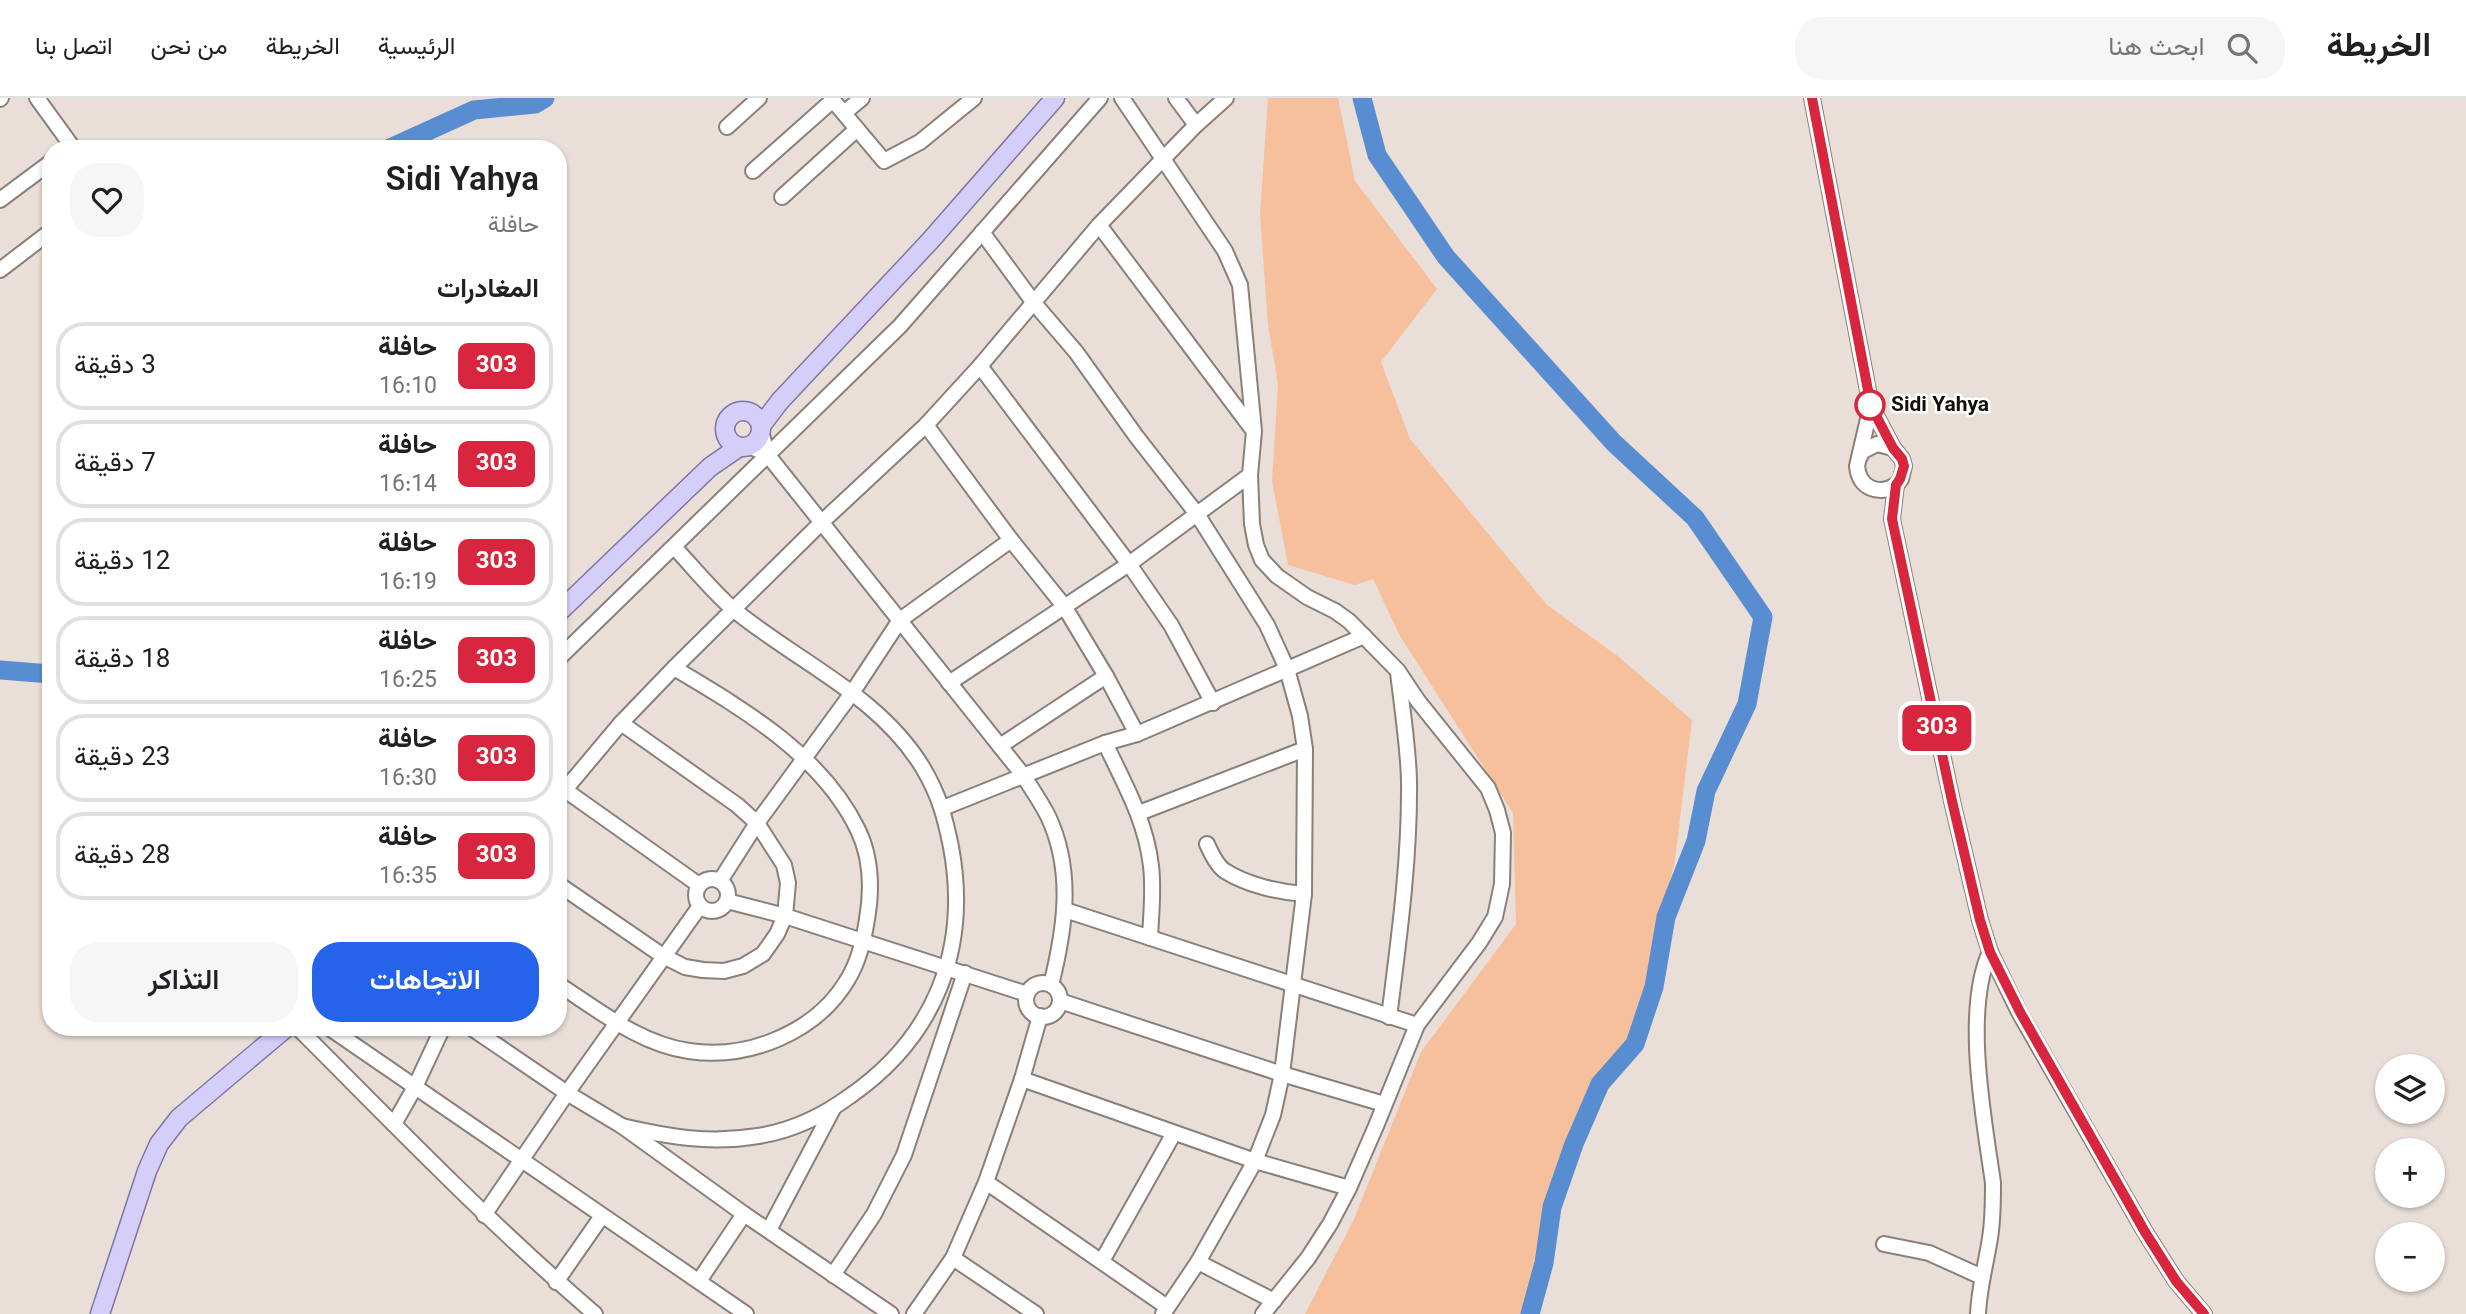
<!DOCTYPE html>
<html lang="ar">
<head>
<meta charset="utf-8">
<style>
  :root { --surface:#fff; --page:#f6f6f6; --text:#202124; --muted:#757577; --line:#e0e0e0; --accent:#2563eb }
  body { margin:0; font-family:Georgia,Vazirmatn,serif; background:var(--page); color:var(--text); direction:rtl; height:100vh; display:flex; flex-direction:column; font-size:26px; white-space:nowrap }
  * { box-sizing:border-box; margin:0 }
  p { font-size:23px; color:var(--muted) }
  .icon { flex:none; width:38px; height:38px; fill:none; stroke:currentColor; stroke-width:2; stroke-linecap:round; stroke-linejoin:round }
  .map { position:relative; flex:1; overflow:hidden; direction:ltr }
  .details { position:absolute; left:42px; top:42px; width:525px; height:896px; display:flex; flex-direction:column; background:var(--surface); border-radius:28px; box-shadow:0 2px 5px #0004; direction:rtl }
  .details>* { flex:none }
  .badge { padding:0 14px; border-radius:10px; font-size:24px; line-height:46px }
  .controls { position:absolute; left:2375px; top:956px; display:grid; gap:14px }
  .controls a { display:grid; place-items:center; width:70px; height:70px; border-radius:50%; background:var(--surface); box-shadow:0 2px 5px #0004; font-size:35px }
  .map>.badge { position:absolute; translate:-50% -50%; box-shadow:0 0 0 4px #fff }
  h2 { padding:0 28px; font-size:26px; line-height:63px }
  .round { display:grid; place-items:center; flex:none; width:74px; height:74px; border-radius:28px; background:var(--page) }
  .summary { display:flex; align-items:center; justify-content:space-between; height:119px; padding:0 28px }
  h1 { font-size:33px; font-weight:600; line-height:52px }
  .cta { display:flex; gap:14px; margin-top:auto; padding:14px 28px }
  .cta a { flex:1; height:80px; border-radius:28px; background:var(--accent); color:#fff; font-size:28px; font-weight:600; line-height:80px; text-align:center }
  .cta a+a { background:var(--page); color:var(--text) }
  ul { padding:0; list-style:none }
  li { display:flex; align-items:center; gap:21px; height:88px; margin:0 14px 10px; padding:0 14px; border:4px solid var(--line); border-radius:28px }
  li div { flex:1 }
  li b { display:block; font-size:26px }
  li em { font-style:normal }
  li .badge { min-width:77px; font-weight:700; text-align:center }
  header { display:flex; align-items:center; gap:42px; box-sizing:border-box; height:98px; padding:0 35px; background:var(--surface); border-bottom:2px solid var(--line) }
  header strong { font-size:33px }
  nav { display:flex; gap:38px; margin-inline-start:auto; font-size:24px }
  .search { width:490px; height:63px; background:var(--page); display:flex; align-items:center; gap:18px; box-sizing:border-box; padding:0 24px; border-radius:28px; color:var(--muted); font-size:26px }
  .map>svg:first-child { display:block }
  .green { fill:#f7c09d }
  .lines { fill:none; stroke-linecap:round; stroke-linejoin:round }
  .river { stroke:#598dd1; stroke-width:19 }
  .minor-casing { stroke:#8a807a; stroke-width:18 }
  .major-casing { stroke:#7d76a3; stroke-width:21 }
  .minor { stroke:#fff; stroke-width:14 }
  .major { stroke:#d4cef9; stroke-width:18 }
  .line-casing { stroke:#fff; stroke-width:16 }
  .line { stroke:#d7263d; stroke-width:10 }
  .stop-dot { fill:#fff; stroke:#d7263d; stroke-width:3.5 }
  .labels { text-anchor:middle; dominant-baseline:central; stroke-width:5; stroke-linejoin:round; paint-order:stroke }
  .stop-label { font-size:21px; font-weight:bold; fill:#100d0b; stroke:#fff; text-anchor:start }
</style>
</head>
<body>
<header>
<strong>الخريطة</strong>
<div class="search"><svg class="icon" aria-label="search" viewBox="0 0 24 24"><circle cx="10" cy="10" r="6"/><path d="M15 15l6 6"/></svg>ابحث هنا</div>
<nav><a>الرئيسية</a><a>الخريطة</a><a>من نحن</a><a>اتصل بنا</a></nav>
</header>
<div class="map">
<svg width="2466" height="1216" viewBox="0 0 2466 1216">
  <rect width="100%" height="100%" fill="#e9ded8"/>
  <!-- green -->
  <polygon class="green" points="1268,0 1338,0 1355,83 1437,191 1381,264 1410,341 1547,507 1619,559 1692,622 1675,762 1634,936 1571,1070 1536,1216 1305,1216 1354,1121 1421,954 1516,826 1513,715 1400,538 1373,481 1355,487 1288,467 1272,383 1278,286 1268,227 1260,116"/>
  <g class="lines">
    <!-- river -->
    <g class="river">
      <polyline points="1362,0 1377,57 1446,159 1614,345 1695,420 1763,519 1747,606 1706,693 1696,743 1666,819 1654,889 1635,946 1600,986 1574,1046 1552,1109 1544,1165 1530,1216"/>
      <polyline points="388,51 474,12 535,6 545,0"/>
      <polyline points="0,572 51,576"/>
    </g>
    <!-- minor casing -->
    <g class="minor-casing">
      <g id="minor">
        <polyline points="37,0 74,51"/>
        <polyline points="831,0 884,63 920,44 974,0"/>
        <polyline points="1122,0 1225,153 1240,187 1254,333 1250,377 1252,426 1256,447 1262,462 1277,478 1307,499 1335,513 1349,523 1398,573 1418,603 1488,690 1497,712 1503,735 1502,786 1495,819 1479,845 1417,927 1376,1028 1349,1090 1330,1126 1308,1160 1263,1216"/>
        <polyline points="1176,0 1196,27"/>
        <path d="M 1812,0 L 1871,308 L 1857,368 C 1859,390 1878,398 1896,387"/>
        <polyline points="0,1 1,0"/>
        <polyline points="844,15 862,0"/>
        <polyline points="727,29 759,0"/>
        <polyline points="753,73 833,2"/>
        <polyline points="782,99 857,31"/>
        <polyline points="0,102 51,64"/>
        <polyline points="1099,127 1253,332"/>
        <polyline points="982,134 1034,205 1076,254 1136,338 1197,416 1267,527 1287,571 1300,618 1305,651 1304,796 1282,976 1273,1017 1255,1063 1198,1164 1163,1216"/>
        <polyline points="0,172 51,133"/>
        <polyline points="980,268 1129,466 1171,527 1213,605"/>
        <polyline points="1871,308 1893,350 1902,361 1904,368 1901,381 1896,387 1892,421 1952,703 1980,822 1990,854 2019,914 2145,1134 2176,1183 2204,1216"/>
        <polyline points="926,327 1011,442 1064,508 1106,578 1137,636"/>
        <path d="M 761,333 L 767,356 L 1023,677 C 1031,690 1041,704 1048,718 C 1074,773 1065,831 1051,887"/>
        <polyline points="749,348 767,356"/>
        <polyline points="1859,360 1863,353 1877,346 1893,350"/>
        <polyline points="558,561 900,228 1100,0"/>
        <polyline points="949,585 1129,466 1250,377"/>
        <path d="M 1105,645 C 1124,685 1146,723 1151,768 C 1154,792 1151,816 1150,840"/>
        <polyline points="1000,648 1106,578"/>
        <polyline points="558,687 699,787"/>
        <polyline points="558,700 621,625 674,570 823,423 926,327 980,268 1099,127 1196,27 1226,0"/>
        <polyline points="943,710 1105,645 1137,636 1364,538"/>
        <polyline points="1139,715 1305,651"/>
        <path d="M 1207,746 C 1211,755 1217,768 1225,773 C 1247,787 1278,794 1304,796"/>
        <circle cx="712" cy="797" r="16"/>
        <polyline points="720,783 757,725 852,595 900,522 1011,442"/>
        <polyline points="558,786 663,858 685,869 703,872 724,873 743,868 763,856 777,836 785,818 788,785 784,767 757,725 737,707 621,625"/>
        <polyline points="727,803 785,818 1027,896"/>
        <polyline points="1065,812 1417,927"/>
        <circle cx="1043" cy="902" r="17"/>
        <path d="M 558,886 C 598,912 640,946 689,953 C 749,962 817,934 848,881 C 859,863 864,841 867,821 C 872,792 871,759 858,732 C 822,657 743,611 674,570"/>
        <polyline points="1060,903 1282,976 1384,1006"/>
        <path d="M 1389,919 C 1399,840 1410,761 1409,682 C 1408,646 1402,610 1398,574"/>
        <path d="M 297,929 C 395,1027 490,1126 595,1216"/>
        <polyline points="328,929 746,1216"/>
        <polyline points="470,929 567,995 622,1028 744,1116 891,1216"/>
        <polyline points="1022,981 1255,1063 1349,1090"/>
        <polyline points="394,1026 415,989 443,929"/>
        <path d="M 622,1028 C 669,1039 710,1046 758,1038 C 791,1033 824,1017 850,998 C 935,939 970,851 951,749 C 945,719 939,697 923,670 C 879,597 797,564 733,511 C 712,493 694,470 675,450"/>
        <polyline points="986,1084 1167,1209"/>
        <polyline points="484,1117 567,995 700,808"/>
        <polyline points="769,1132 834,1009"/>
        <polyline points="1884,1146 1929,1155 1982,1179"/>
        <polyline points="953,1160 1036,1216"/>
        <polyline points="1102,1163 1174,1035"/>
        <polyline points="1198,1164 1274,1203"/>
        <polyline points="833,1177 874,1116 904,1057 965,875"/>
        <polyline points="699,1183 744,1116"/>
        <polyline points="556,1184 602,1118"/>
        <polyline points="914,1216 953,1160 986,1084 1022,981 1040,918"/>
        <path d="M 1978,1216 C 1979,1190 1986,1166 1990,1140 C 1993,1122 1993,1103 1993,1085 C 1984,1021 1963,913 1990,854"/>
      </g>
    </g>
    <!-- major casing -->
    <g class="major-casing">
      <g id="major">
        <circle cx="743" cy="331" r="18"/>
        <polyline points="761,328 780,303 930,143 1055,0"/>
        <polyline points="558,515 710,369 739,349"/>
        <polyline points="100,1216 147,1073 159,1046 179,1020 287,929"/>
      </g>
    </g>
    <!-- minor -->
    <use href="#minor" class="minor"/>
    <!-- major -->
    <use href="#major" class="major"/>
  </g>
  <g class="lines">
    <!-- line casing -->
    <g class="line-casing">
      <polyline id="line" points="1812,0 1871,308 1893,350 1902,361 1904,368 1900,381 1896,387 1892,421 1952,703 1980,822 1990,854 2020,914 2145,1134 2176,1183 2204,1216"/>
    </g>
    <!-- line -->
    <use href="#line" class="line"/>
  </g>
  <!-- markers -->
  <circle class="stop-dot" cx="1870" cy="307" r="14"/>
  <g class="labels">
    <!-- stop labels -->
    <g class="stop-label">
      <text x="1891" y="307">Sidi Yahya</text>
    </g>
  </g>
</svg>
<div class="controls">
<a><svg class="icon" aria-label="layers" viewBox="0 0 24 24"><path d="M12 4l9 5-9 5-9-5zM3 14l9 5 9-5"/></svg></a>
<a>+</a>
<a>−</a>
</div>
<b class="badge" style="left:1937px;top:630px;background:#d7263d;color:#fff">303</b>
<section class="details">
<div class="summary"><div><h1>Sidi Yahya</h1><p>حافلة</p></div><a class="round"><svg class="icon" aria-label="heart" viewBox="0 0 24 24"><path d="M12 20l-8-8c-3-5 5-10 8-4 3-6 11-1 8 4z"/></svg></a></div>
<h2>المغادرات</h2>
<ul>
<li><span class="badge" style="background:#d7263d;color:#fff">303</span><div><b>حافلة</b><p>16:10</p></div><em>3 دقيقة</em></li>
<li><span class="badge" style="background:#d7263d;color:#fff">303</span><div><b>حافلة</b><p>16:14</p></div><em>7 دقيقة</em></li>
<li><span class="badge" style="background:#d7263d;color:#fff">303</span><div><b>حافلة</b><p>16:19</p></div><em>12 دقيقة</em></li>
<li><span class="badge" style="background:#d7263d;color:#fff">303</span><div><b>حافلة</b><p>16:25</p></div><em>18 دقيقة</em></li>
<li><span class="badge" style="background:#d7263d;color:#fff">303</span><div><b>حافلة</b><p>16:30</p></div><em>23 دقيقة</em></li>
<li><span class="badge" style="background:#d7263d;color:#fff">303</span><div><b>حافلة</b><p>16:35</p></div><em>28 دقيقة</em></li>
</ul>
<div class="cta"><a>الاتجاهات</a><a>التذاكر</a></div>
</section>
</div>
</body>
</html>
